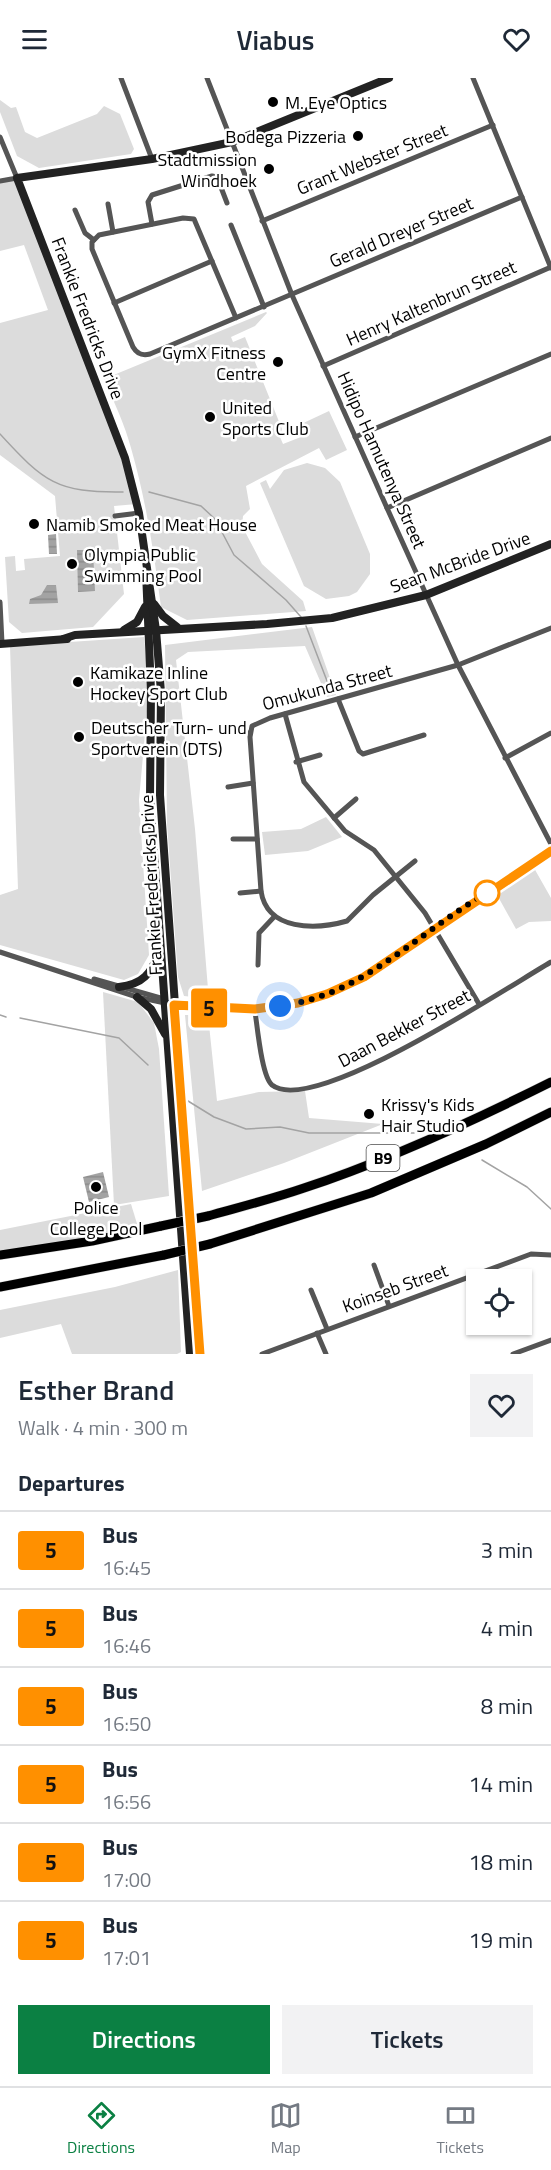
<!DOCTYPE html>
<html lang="en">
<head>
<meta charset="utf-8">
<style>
  :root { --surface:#fff; --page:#f2f2f3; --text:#1f2937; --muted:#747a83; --line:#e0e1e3; --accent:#0b8043 }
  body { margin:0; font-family:"Titillium Web",sans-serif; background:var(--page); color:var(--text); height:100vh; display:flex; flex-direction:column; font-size:22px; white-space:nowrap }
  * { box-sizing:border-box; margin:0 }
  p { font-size:20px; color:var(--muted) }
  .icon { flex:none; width:33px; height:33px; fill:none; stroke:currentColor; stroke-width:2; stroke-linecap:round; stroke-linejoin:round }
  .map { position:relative; height:1276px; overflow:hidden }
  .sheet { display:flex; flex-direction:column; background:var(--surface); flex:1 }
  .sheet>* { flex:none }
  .badge { padding:0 12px; border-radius:4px; font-size:21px; line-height:39px }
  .controls { position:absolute; left:466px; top:1191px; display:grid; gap:12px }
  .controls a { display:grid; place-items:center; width:66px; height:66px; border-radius:0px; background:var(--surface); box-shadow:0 2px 4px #0004; font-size:30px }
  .you { position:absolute; width:30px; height:30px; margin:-15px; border:4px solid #fff; border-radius:50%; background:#1a73e8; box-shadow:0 0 0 9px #1a73e833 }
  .map>.badge { position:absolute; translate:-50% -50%; box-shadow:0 0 0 3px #fff }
  h2 { padding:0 18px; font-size:22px; line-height:54px }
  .round { display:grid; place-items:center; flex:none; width:63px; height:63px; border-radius:0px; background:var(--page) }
  .overview { display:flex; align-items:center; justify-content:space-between; height:102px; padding:0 18px }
  h1 { font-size:28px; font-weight:600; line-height:45px }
  .action { display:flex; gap:12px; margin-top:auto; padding:12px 18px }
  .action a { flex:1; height:69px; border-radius:0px; background:var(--accent); color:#fff; font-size:24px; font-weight:600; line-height:69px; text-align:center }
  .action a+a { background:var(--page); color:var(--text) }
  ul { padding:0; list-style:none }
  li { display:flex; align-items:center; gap:18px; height:78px; padding:0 18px; border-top:2px solid var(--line) }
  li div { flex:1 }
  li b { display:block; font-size:22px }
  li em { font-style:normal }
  li .badge { min-width:66px; font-weight:700; text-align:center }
  header { display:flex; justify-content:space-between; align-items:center; height:78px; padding:0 18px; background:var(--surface); font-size:27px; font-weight:600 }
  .tabs { display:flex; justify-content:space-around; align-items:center; height:84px; border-top:2px solid var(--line); background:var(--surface); font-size:16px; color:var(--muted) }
  .tabs a { display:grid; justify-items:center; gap:3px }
  .tabs .selected { color:var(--accent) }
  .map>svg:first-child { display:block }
  .green { fill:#dcdcdc }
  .water { fill:url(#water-rules) }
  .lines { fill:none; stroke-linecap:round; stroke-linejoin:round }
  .stream { stroke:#a3a3a3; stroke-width:1.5 }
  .highway-casing { stroke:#dbdbdb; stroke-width:10 }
  .street { stroke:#555; stroke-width:5 }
  .secondary { stroke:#222; stroke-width:8 }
  .highway { stroke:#000; stroke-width:9 }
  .highway-bridge-casing { stroke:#dbdbdb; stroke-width:10; stroke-linecap:butt }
  .highway-bridge { stroke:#000; stroke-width:9 }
  .line-casing { stroke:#fff; stroke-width:14 }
  .line { stroke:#ff9000; stroke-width:9 }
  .walk { stroke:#000; stroke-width:6; stroke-dasharray:0 10.8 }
  .poi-dot { fill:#000; stroke:#fff; stroke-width:2 }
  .stop-dot { fill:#fff; stroke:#ff9000; stroke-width:3 }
  .labels { text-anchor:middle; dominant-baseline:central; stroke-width:5; stroke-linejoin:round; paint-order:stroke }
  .shield { fill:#fff; stroke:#4c4c4c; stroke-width:1.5 }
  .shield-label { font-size:16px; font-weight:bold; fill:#000 }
  .poi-label { font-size:18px; fill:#000; stroke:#fff; text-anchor:start }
  .street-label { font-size:18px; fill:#000; stroke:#fff }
</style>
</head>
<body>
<header><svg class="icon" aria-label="menu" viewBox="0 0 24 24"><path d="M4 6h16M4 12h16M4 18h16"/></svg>Viabus<svg class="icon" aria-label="heart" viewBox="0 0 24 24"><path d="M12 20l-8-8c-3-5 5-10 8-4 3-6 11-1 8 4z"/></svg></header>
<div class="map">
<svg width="551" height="1276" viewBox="0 0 551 1276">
  <defs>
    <pattern id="water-rules" width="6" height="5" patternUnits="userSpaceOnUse" patternTransform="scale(1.5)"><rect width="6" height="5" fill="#a3a3a3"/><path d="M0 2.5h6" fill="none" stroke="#8b8b8b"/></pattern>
  </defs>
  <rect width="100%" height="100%" fill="#fff"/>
  <!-- green -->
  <g class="green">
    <polygon points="0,22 11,30 16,29 25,54 37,60 97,36 104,28 120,36 134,71 131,76 39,90 17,78 0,34"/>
    <polygon points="17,100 123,372 137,426 114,428 124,516 93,549 22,555 9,544 5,479 15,478 16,493 25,492 24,481 60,478 55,418 0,377 0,245 48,232 24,167 0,173 0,103"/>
    <path d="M 266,234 L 267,235 L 255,248 L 231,259 L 233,264 L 245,259 L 282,351 L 280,359 L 283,366 L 301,359 L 297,348 L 329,333 L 347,372 L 326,382 L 319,370 L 246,408 L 250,431 L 243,438 L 242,448 L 262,486 L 303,523 L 306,533 L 187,542 L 161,529 C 154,475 146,422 131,370 C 125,347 114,324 104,301 Z"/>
    <polygon points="307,385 325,390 340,404 370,476 370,496 357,514 349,518 326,521 304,508 260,405 266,402 270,411 284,392"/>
    <polygon points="312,549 336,617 327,619 305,568 188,574 176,582 195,751 208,911 216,917 213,921 184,918 178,899 167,746 165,567"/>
    <polygon points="144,559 149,611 139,722 149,877 138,896 124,902 0,867 0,817 18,811 10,568"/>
    <polygon points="326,739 342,759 308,773 265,777 262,754 301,751"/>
    <polygon points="534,790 551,820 551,843 529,844 516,851 496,815"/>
    <polygon points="103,914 138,924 154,945 159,971 169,1118 114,1127"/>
    <polygon points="185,937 208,937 217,1023 259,1014 305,1013 309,1040 383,1046 284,1085 202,1113"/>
    <polygon points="131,1126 138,1149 90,1161 0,1173 0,1152"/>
    <polygon points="178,1192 181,1274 177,1276 72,1276 61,1246 0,1260 0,1232 115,1209"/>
  </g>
  <!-- water -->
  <g class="water">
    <polygon points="56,456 57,476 49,476 48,457"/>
    <polygon points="77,472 93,472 95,513 78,514"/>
    <polygon points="47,507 56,507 58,525 29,526 30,521 41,517"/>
    <polygon points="103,1094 109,1119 89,1124 83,1099"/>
  </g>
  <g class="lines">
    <!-- stream -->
    <g class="stream">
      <path d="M 0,356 C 44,404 57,415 123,414"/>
      <polyline points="149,414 201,428 215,441 234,477 286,522 301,539"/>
      <polyline points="306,548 332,616"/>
      <polyline points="0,937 6,939"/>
      <polyline points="20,940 119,960 148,987"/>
      <polyline points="188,1023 214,1039 246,1051 280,1049 309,1055 414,1055"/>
      <polyline points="482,1082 527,1109 551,1131"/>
    </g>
    <!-- highway casing -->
    <g class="highway-casing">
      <g id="highway">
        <path d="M 208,1138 C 240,1129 272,1121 304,1110 C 389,1082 471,1044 551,1004"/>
        <polyline points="210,1166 371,1115 486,1066 551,1034"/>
        <polyline points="0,1177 92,1163 161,1148"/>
        <polyline points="0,1209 164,1177"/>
      </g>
    </g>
    <!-- street -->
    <g class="street">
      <polyline points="121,0 152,81"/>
      <polyline points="207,0 292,217 387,430 458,587 551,766"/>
      <polyline points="473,0 551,190"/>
      <polyline points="0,59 17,100 0,103"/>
      <polyline points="108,126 113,154"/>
      <polyline points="75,132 85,155 94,162"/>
      <polyline points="262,143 493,47"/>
      <polyline points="152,146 148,124 152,117 212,98 217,99 227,125"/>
      <polyline points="231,147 264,229"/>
      <polyline points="114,225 212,183"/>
      <path d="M 236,240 L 194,141 L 183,140 L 99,157 L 92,164 L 92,171 L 133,269 C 137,276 142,278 150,276 L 522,119"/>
      <polyline points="323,288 551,189"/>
      <polyline points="355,359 551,276"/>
      <polyline points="387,430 551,360"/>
      <polyline points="115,438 139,435"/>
      <polyline points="0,524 2,565"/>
      <polyline points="338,621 359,673 363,676 424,657"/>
      <polyline points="285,636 304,704 345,753 374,772 425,835 479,926"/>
      <polyline points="221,654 250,655"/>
      <polyline points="505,680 551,655"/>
      <polyline points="296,684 320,677"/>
      <polyline points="228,709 253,705"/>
      <polyline points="334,740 356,721"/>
      <polyline points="233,761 257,761"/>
      <path d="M 415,783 L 373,817 L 347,843 C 316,852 267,853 261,813 L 250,659 L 252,648 L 270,640 L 458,587 L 551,550"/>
      <polyline points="240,815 261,813"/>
      <polyline points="0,874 137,919 165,925"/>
      <polyline points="258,887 259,855 274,839"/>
      <polyline points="94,901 164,921"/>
      <path d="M 254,927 C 257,943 261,998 272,1007 C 313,1039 509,908 551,884"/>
      <polyline points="374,1187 389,1228"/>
      <polyline points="311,1212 327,1251"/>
      <polyline points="317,1255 326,1276"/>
      <polyline points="262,1276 531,1176 551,1177"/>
      <polyline points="513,1276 551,1262"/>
    </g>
    <!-- secondary -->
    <g class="secondary">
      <polyline points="146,494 151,613 150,720 190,1276"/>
      <polyline points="154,526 163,538 177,549"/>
      <polyline points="124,552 137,544 145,529"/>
      <polyline points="63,561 75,557 267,546 332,540 426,517 551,466"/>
      <polyline points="0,566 67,561"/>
      <path d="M 119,909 C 143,906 151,896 159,874"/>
      <polyline points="137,919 151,931 165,956"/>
      <polyline points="169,926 254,931 298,925 327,916 364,899 551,773"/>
      <polyline points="200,1276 160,717 161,614 156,552 139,435 125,380 17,100 152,81 232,64 389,0"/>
    </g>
    <!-- highway -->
    <use href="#highway" class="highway"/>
    <!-- highway-bridge casing -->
    <g class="highway-bridge-casing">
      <g id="highway-bridge">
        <polyline points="161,1148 208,1138"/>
        <polyline points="164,1177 210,1166"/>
      </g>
    </g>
    <!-- highway-bridge -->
    <use href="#highway-bridge" class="highway-bridge"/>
  </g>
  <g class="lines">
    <!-- line casing -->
    <g class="line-casing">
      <polyline id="line" points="200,1276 174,927 255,931 298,925 327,916 364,899 551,773"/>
    </g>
    <!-- line -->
    <use href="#line" class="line"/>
    <!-- walk -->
    <path class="walk" d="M 280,928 C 362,918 418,854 487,815"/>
  </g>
  <!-- markers -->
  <g class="poi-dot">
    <circle cx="273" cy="24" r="6"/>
    <circle cx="358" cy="58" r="6"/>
    <circle cx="269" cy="91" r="6"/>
    <circle cx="278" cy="284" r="6"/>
    <circle cx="210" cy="339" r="6"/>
    <circle cx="34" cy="446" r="6"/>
    <circle cx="72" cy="486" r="6"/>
    <circle cx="78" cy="604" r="6"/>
    <circle cx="79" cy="659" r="6"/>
    <circle cx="369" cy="1036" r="6"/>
    <circle cx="96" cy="1109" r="6"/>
  </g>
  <circle class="stop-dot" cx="487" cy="815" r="12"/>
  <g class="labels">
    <!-- shield labels -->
    <rect class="shield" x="366.5" y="1067" width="33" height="26" rx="4.5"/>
    <g class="shield-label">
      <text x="383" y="1080">B9</text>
    </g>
    <!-- poi labels -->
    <g class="poi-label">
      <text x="285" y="24">M. Eye Optics</text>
      <text x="346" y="58" text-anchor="end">Bodega Pizzeria</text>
      <text x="257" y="81" text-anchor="end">Stadtmission<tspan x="257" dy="21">Windhoek</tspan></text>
      <text x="266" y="274" text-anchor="end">GymX Fitness<tspan x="266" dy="21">Centre</tspan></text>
      <text x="222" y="329">United<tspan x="222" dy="21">Sports Club</tspan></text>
      <text x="46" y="446">Namib Smoked Meat House</text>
      <text x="84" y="476">Olympia Public<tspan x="84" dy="21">Swimming Pool</tspan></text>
      <text x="90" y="594">Kamikaze Inline<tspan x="90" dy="21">Hockey Sport Club</tspan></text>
      <text x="91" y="649">Deutscher Turn- und<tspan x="91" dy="21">Sportverein (DTS)</tspan></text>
      <text x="381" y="1026">Krissy's Kids<tspan x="381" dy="21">Hair Studio</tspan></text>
      <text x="96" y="1129" text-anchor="middle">Police<tspan x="96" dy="21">College Pool</tspan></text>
    </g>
    <!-- street labels -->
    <g class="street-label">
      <text transform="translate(372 81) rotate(-22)">Grant Webster Street</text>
      <text transform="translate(401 154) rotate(-23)">Gerald Dreyer Street</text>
      <text transform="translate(431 225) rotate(-24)">Henry Kaltenbrun Street</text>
      <text transform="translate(88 240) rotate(69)">Frankie Fredricks Drive</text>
      <text transform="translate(382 382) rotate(66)">Hidipo Hamutenya Street</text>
      <text transform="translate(460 484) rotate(-20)">Sean McBride Drive</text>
      <text transform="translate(327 609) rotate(-15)">Omukunda Street</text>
      <text transform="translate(151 807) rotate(-93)">Frankie Fredericks Drive</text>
      <text transform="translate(404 950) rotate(-28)">Daan Bekker Street</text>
      <text transform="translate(395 1210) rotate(-20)">Koinseb Street</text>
    </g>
  </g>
</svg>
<div class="controls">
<a><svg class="icon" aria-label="locate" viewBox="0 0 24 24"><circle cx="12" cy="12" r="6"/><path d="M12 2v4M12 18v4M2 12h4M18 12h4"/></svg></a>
</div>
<div class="you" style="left:280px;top:928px"></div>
<b class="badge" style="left:209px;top:930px;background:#ff9000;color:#111">5</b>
</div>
<section class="sheet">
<div class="overview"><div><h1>Esther Brand</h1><p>Walk · 4 min · 300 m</p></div><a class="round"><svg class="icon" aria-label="heart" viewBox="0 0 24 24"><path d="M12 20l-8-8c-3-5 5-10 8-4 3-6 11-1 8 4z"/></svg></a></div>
<h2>Departures</h2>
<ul>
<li><span class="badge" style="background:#ff9000;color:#111">5</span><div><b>Bus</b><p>16:45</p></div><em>3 min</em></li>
<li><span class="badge" style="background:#ff9000;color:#111">5</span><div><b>Bus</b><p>16:46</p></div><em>4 min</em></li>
<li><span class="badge" style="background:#ff9000;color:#111">5</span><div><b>Bus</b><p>16:50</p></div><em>8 min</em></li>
<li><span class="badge" style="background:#ff9000;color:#111">5</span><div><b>Bus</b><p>16:56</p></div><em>14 min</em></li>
<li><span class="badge" style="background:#ff9000;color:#111">5</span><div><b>Bus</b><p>17:00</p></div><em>18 min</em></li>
<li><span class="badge" style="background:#ff9000;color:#111">5</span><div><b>Bus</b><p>17:01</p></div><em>19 min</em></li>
</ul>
<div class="action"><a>Directions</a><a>Tickets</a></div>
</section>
<nav class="tabs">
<a class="selected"><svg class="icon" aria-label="directions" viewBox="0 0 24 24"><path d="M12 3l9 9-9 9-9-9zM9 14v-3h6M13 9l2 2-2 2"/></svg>Directions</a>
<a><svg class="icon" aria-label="map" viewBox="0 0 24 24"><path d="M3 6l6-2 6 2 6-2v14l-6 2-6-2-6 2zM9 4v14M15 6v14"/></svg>Map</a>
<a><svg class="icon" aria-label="tickets" viewBox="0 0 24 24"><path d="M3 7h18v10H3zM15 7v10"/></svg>Tickets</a>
</nav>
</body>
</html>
